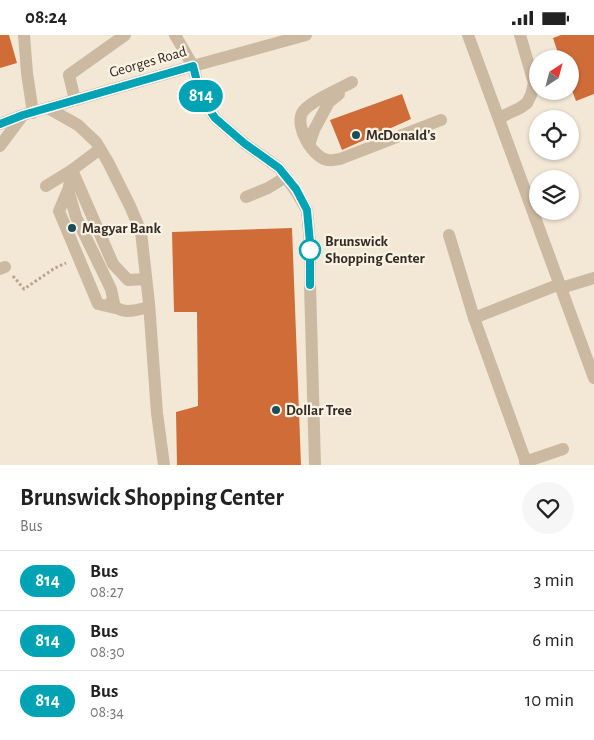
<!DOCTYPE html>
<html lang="en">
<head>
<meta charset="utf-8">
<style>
  :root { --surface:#fff; --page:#f6f6f6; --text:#222; --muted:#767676; --line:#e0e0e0 }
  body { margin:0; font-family:"Alegreya Sans",sans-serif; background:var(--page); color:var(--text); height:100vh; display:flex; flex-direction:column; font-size:19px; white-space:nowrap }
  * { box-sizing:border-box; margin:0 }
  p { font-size:16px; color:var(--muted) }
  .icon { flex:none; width:28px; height:28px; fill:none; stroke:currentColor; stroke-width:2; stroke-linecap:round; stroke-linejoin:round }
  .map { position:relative; height:430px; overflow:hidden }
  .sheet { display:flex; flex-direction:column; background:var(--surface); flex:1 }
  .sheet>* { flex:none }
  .badge { padding:0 10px; border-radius:16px; font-size:18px; line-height:32px }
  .needle { width:32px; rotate:36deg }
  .buttons { position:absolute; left:529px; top:15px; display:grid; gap:10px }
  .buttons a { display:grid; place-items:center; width:50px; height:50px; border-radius:50%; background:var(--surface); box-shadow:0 1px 4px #0004; font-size:25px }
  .map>.badge { position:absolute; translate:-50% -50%; box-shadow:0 0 0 2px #fff }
  .round { display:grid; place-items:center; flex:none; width:52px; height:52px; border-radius:26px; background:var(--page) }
  .overview { display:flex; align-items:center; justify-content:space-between; height:85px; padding:0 20px }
  h1 { font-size:24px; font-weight:700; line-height:38px }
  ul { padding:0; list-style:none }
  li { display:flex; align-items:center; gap:15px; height:60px; padding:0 20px; border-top:1px solid var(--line) }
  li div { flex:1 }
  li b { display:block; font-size:19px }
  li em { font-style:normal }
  li .badge { min-width:55px; font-weight:700; text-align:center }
  .status { display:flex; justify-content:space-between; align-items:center; height:35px; padding:0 25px; background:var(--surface); direction:ltr }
  .status svg { height:14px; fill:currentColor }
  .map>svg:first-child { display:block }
  .building { fill:#d06c37 }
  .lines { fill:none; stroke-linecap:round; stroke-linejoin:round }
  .path { stroke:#b7a38c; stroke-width:3; stroke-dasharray:2.5 2.5; stroke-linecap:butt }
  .minor { stroke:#cbb9a1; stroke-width:12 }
  .line-casing { stroke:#fff; stroke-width:11 }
  .line { stroke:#00a3b4; stroke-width:8 }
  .poi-dot { fill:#174e59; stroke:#faf2e2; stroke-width:2 }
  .stop-dot { fill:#fff; stroke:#00a3b4; stroke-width:2.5 }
  .labels { text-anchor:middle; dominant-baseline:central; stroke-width:4.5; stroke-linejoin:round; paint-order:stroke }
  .street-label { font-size:15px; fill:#352b25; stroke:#faf2e2 }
  .poi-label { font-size:15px; font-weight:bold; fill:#352b25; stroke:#faf2e2; text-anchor:start }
  .stop-label { font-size:15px; font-weight:bold; fill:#352b25; stroke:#faf2e2; text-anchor:start }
</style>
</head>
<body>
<div class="status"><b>08:24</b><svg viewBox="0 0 49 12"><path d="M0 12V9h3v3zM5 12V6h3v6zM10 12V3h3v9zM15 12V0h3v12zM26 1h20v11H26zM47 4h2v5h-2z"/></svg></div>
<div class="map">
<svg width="594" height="430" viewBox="0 0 594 430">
  <rect width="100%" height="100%" fill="#f3e8d6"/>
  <!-- building -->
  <g class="building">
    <polygon points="0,0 9,0 17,28 0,33"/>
    <polygon points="561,0 594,0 594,59 576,66 570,50 570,24 560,24 553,3"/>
    <polygon points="402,59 411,84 342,115 330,85"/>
    <polygon points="292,193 301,430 177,430 176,377 198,371 197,277 174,277 172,197"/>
  </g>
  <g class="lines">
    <!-- path -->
    <polyline class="path" points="13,241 24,254 55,233 66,228"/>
    <!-- minor -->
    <g class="minor">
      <polyline points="24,0 27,38 33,78"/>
      <polyline points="175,0 193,31 201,62 215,83 244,108 279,133 295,155 307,175 310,209 310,249 315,430"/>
      <polyline points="468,0 594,343"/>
      <path d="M 352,47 C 340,54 308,67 302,78 C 295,93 313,123 328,125 C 332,126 337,124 340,124 L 441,85"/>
      <polyline points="75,65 69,40 125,0"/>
      <polyline points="48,73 78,90 96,107 108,127 130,171 141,197 149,268 157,378 164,430"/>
      <polyline points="499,83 520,73 527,68 531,60 534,48 520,0"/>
      <polyline points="0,89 23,80 193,31 306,0"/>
      <polyline points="309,110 314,95 329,67 339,59"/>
      <polyline points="0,111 23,80"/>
      <polyline points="100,114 72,135 113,229 128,245 146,244"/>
      <polyline points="46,151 72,135"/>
      <polygon points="68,155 76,182 111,254 115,273 98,269 59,176"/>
      <polyline points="246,162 268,153 286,142"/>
      <polyline points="67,163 72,135"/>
      <polyline points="449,200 474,283 527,430"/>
      <polyline points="0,234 5,232"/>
      <polyline points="561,253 594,243"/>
      <path d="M 110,268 C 122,280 134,276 149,272"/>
      <polyline points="474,283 560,249"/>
      <polyline points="525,427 563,414"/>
    </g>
  </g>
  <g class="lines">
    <!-- line casing -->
    <g class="line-casing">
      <polyline id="line" points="0,89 23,80 193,31 201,62 215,83 244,108 279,133 296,154 307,175 310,208 310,250"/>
    </g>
    <!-- line -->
    <use href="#line" class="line"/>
  </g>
  <!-- markers -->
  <g class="poi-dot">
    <circle cx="356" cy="100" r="5"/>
    <circle cx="72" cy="193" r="5"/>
    <circle cx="276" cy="375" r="5"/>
  </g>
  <circle class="stop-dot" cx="310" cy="215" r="10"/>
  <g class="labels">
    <!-- street labels -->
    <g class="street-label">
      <text transform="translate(148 27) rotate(-16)">Georges Road</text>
    </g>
    <!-- poi labels -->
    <g class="poi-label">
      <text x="366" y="100">McDonald's</text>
      <text x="82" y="193">Magyar Bank</text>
      <text x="286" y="375">Dollar Tree</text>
    </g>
    <!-- stop labels -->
    <g class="stop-label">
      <text x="325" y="206">Brunswick<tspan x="325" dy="17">Shopping Center</tspan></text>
    </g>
  </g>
</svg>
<div class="buttons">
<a><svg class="needle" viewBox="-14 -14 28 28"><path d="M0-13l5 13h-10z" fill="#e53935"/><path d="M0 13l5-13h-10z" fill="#767676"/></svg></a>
<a><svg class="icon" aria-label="locate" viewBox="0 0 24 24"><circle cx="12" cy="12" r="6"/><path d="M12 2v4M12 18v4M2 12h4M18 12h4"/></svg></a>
<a><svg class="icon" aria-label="layers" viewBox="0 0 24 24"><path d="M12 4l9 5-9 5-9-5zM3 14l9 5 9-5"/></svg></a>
</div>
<b class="badge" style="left:201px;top:61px;background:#00a3b4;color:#fff">814</b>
</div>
<section class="sheet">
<div class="overview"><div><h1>Brunswick Shopping Center</h1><p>Bus</p></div><a class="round"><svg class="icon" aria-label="heart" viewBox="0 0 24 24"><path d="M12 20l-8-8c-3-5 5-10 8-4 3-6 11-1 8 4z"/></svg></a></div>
<ul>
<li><span class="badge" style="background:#00a3b4;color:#fff">814</span><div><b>Bus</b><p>08:27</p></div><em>3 min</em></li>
<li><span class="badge" style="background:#00a3b4;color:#fff">814</span><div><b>Bus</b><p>08:30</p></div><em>6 min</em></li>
<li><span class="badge" style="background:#00a3b4;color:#fff">814</span><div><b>Bus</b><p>08:34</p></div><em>10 min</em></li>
</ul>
</section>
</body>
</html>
